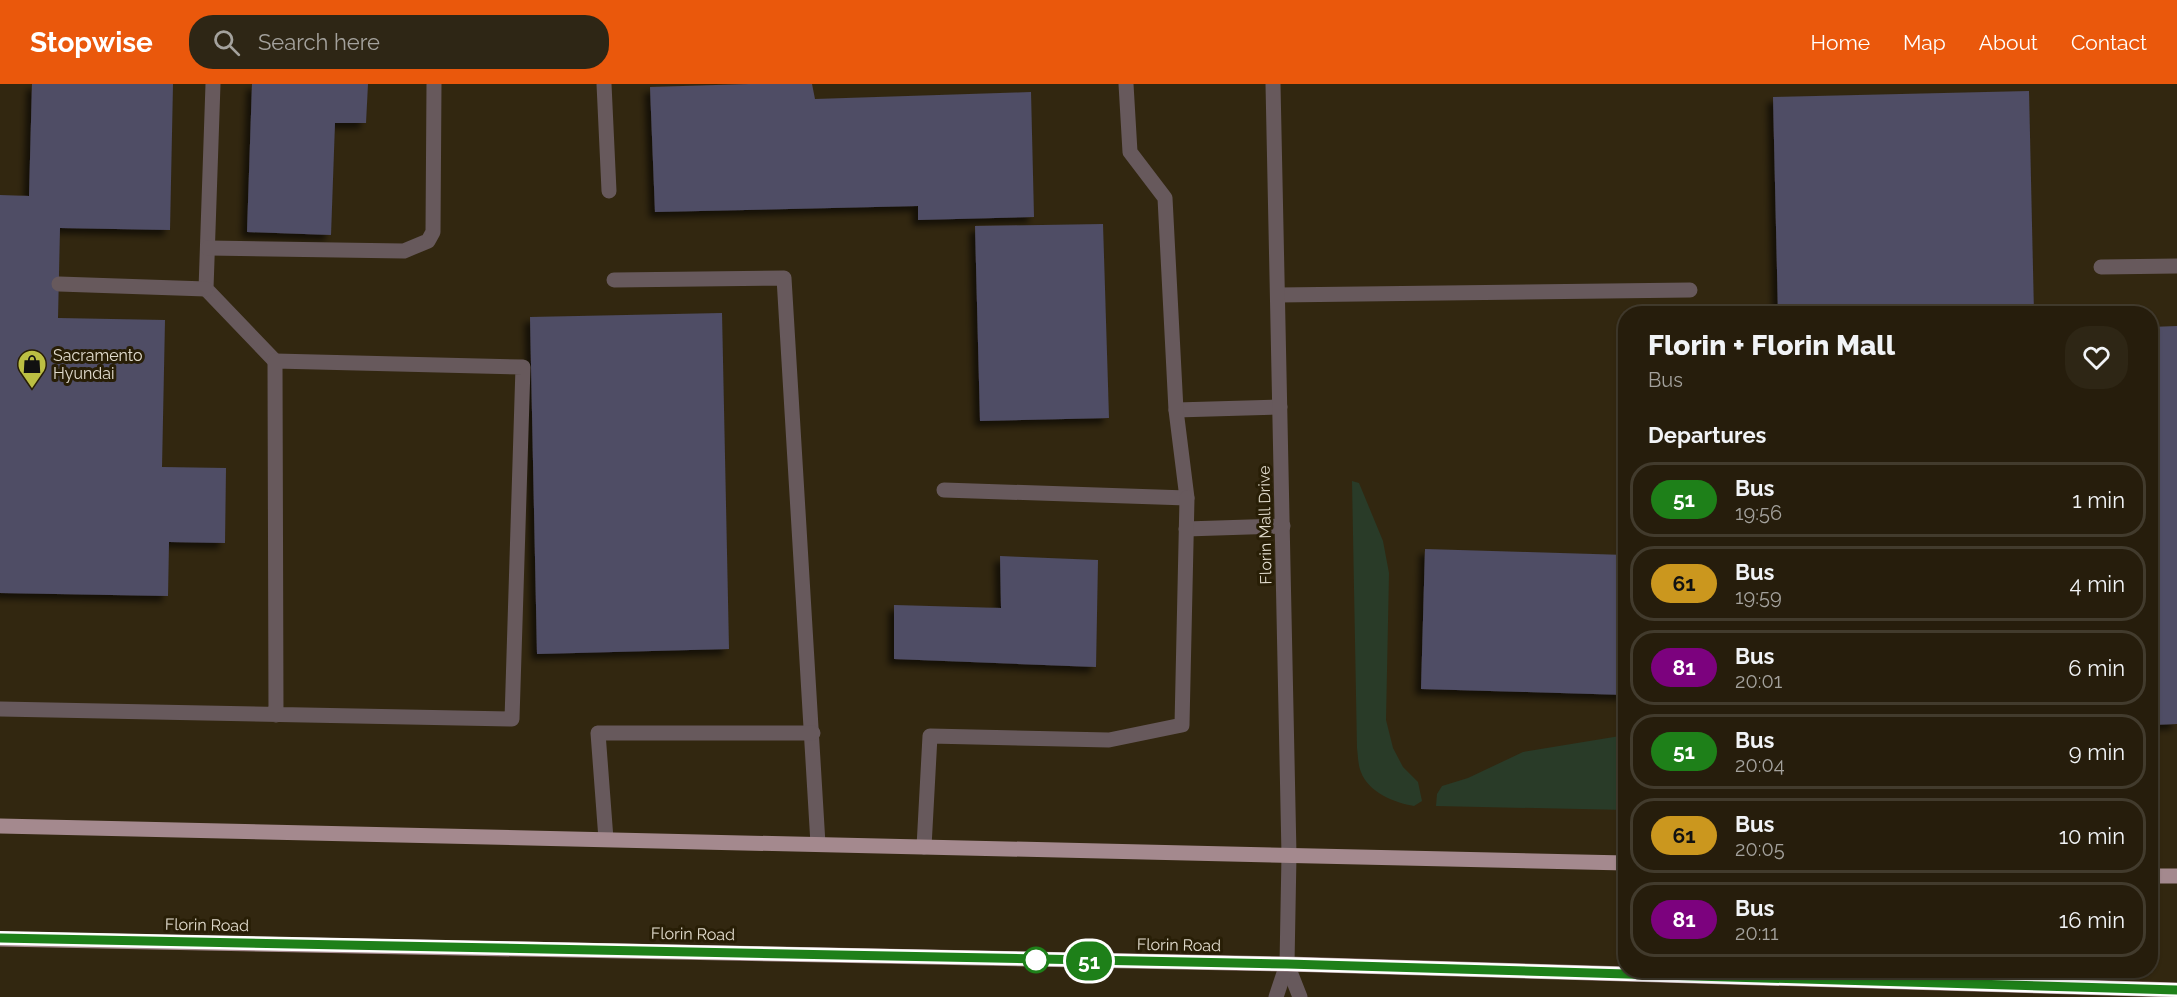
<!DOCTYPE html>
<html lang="en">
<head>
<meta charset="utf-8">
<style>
  :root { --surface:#261d0c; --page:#2e2615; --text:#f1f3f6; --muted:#a4a29d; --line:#423b2d; --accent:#ea580c }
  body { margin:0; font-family:Raleway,sans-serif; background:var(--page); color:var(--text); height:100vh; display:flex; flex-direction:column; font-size:22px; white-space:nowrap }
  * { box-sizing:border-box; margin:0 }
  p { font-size:20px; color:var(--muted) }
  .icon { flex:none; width:33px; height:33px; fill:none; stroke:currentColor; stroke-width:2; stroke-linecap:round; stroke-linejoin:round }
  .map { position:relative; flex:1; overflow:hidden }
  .panel { position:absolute; left:1618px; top:222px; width:540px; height:672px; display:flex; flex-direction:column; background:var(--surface); border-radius:24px; box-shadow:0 2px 4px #0004,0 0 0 2px var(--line) }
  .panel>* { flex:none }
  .badge { padding:0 12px; border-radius:20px; font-size:21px; line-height:39px }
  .map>.badge { position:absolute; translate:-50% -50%; box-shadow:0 0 0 3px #fff }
  h2 { padding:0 30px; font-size:22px; line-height:54px }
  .round { display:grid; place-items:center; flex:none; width:63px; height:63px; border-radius:24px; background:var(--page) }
  .head { display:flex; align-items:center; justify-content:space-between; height:102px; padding:0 30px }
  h1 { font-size:28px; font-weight:800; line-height:45px }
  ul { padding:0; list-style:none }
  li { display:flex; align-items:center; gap:18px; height:75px; margin:0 12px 9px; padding:0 18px; border:3px solid var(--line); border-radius:24px }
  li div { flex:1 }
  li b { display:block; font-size:22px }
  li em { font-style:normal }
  li .badge { min-width:66px; font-weight:700; text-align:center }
  header { display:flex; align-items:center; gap:36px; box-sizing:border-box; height:84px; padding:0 30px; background:var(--accent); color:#fff }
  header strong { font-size:28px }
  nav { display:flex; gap:33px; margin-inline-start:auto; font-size:21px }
  .search { width:420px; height:54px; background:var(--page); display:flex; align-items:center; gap:15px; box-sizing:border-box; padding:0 21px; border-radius:24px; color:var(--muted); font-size:22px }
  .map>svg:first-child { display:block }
  .green { fill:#293b28 }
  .building { fill:#4f4d65; filter:url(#shadow) }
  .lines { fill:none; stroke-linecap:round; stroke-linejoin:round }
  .service { stroke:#67595c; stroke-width:15 }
  .tertiary { stroke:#67595c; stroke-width:15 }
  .primary { stroke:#a4898e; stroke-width:15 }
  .line-casing { stroke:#fff; stroke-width:14 }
  .line { stroke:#1e8019; stroke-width:9 }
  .stop-dot { fill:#fff; stroke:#1e8019; stroke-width:3 }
  .labels { text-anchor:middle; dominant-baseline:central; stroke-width:6; stroke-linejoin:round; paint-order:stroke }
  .poi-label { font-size:16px; fill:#e2dcce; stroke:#281e06; text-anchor:start }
  .street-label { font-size:16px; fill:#e2dcce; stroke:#281e06 }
</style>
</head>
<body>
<header>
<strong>Stopwise</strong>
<div class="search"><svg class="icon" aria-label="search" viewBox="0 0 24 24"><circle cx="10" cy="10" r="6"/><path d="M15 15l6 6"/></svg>Search here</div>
<nav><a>Home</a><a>Map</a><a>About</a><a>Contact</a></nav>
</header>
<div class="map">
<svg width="2177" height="913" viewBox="0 0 2177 913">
  <defs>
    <filter id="shadow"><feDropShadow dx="-5.5" dy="5.5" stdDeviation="3" flood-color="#0009"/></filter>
  </defs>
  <rect width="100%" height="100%" fill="#322710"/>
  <!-- green -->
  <g class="green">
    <path d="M 1352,397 L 1359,399 L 1383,457 L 1389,489 L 1386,636 L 1393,664 L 1403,683 L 1418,698 L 1422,717 L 1414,722 C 1395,719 1368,708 1361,688 C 1358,681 1358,672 1357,664 Z"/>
    <polygon points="1626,651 1626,726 1436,722 1437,710 1442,702 1468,694 1523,668"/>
  </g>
  <!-- building -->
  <g class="building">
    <polygon points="32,0 173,0 170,146 60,144 58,234 165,236 162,383 226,384 225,459 169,458 168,512 0,509 0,111 29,112"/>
    <polygon points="252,0 368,0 366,39 335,39 331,151 247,148"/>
    <polygon points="749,0 812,0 815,15 1031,8 1034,133 918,136 918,122 655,128 650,3"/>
    <polygon points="2029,7 2034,230 1778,230 1773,13"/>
    <polygon points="1103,140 1109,334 980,337 975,142"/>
    <polygon points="722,229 729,565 537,570 530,233"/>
    <polygon points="2177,242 2177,640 2151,641 2151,243"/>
    <polygon points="1425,465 1626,471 1626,611 1421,605"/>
    <polygon points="1000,472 1098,476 1096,583 894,575 894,521 1001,524"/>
  </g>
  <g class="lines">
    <!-- service -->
    <g class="service">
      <polyline points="213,0 206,205 275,277"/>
      <polyline points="604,0 609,107"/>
      <polyline points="208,164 404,167 428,157 433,148 434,0"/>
      <polyline points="2101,183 2177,182"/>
      <polyline points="614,196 784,194 818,760"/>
      <polyline points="59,200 206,205"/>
      <polyline points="1278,211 1690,206"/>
      <polyline points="1176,326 1280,323"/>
      <polyline points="944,406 1187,414 1176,326 1165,114 1130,68 1126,0"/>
      <polyline points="1186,445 1283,442"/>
      <polyline points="0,625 512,635 523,283 275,277 276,631"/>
      <polyline points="606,755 598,649 813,649"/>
      <polyline points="924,763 930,652 1109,656 1182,641 1187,414"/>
      <polyline points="1287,880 1300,913"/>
      <polyline points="1276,913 1287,880"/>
    </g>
    <!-- tertiary -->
    <polyline class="tertiary" points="1273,0 1289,771 1287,880"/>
    <!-- primary -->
    <g class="primary">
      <polyline points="0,742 1626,779"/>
      <polyline points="2151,792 2177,792"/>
      <polyline points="0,855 1287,880 2177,906"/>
    </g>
  </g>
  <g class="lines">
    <!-- line casing -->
    <g class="line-casing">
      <polyline id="line" points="0,854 1287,880 2177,906"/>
    </g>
    <!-- line -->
    <use href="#line" class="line"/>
  </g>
  <!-- icons -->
  <defs>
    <g id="shop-pin" transform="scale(1.5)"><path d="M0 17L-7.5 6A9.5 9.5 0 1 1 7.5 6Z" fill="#bcbf43" stroke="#281e06"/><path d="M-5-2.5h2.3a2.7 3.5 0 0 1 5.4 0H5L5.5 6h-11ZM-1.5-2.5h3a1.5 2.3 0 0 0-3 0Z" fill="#111"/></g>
  </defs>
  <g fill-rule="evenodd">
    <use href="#shop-pin" x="32" y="280"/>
  </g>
  <!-- markers -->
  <circle class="stop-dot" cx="1036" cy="876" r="12"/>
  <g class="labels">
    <!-- poi labels -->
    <g class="poi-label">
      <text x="53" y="271">Sacramento<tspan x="53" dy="18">Hyundai</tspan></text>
    </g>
    <!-- street labels -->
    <g class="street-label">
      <text transform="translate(1265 441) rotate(-91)">Florin Mall Drive</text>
      <text transform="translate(207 841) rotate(1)">Florin Road</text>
      <text transform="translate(693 850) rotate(1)">Florin Road</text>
      <text transform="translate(1179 861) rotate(1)">Florin Road</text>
    </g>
  </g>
</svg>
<b class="badge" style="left:1089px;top:877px;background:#1e8019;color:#fff">51</b>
<section class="panel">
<div class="head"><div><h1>Florin + Florin Mall</h1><p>Bus</p></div><a class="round"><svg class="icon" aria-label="heart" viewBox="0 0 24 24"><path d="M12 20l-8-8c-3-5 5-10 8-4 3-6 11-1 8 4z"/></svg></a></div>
<h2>Departures</h2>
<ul>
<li><span class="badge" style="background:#1e8019;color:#fff">51</span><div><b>Bus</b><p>19:56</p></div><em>1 min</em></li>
<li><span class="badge" style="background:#cb971e;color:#111">61</span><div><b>Bus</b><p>19:59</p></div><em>4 min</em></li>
<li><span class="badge" style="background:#7c027e;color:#fff">81</span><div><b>Bus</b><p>20:01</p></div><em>6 min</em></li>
<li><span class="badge" style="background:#1e8019;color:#fff">51</span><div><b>Bus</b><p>20:04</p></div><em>9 min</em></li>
<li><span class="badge" style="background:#cb971e;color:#111">61</span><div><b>Bus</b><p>20:05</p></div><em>10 min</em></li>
<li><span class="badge" style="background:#7c027e;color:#fff">81</span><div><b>Bus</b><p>20:11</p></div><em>16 min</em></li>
</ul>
</section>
</div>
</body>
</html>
